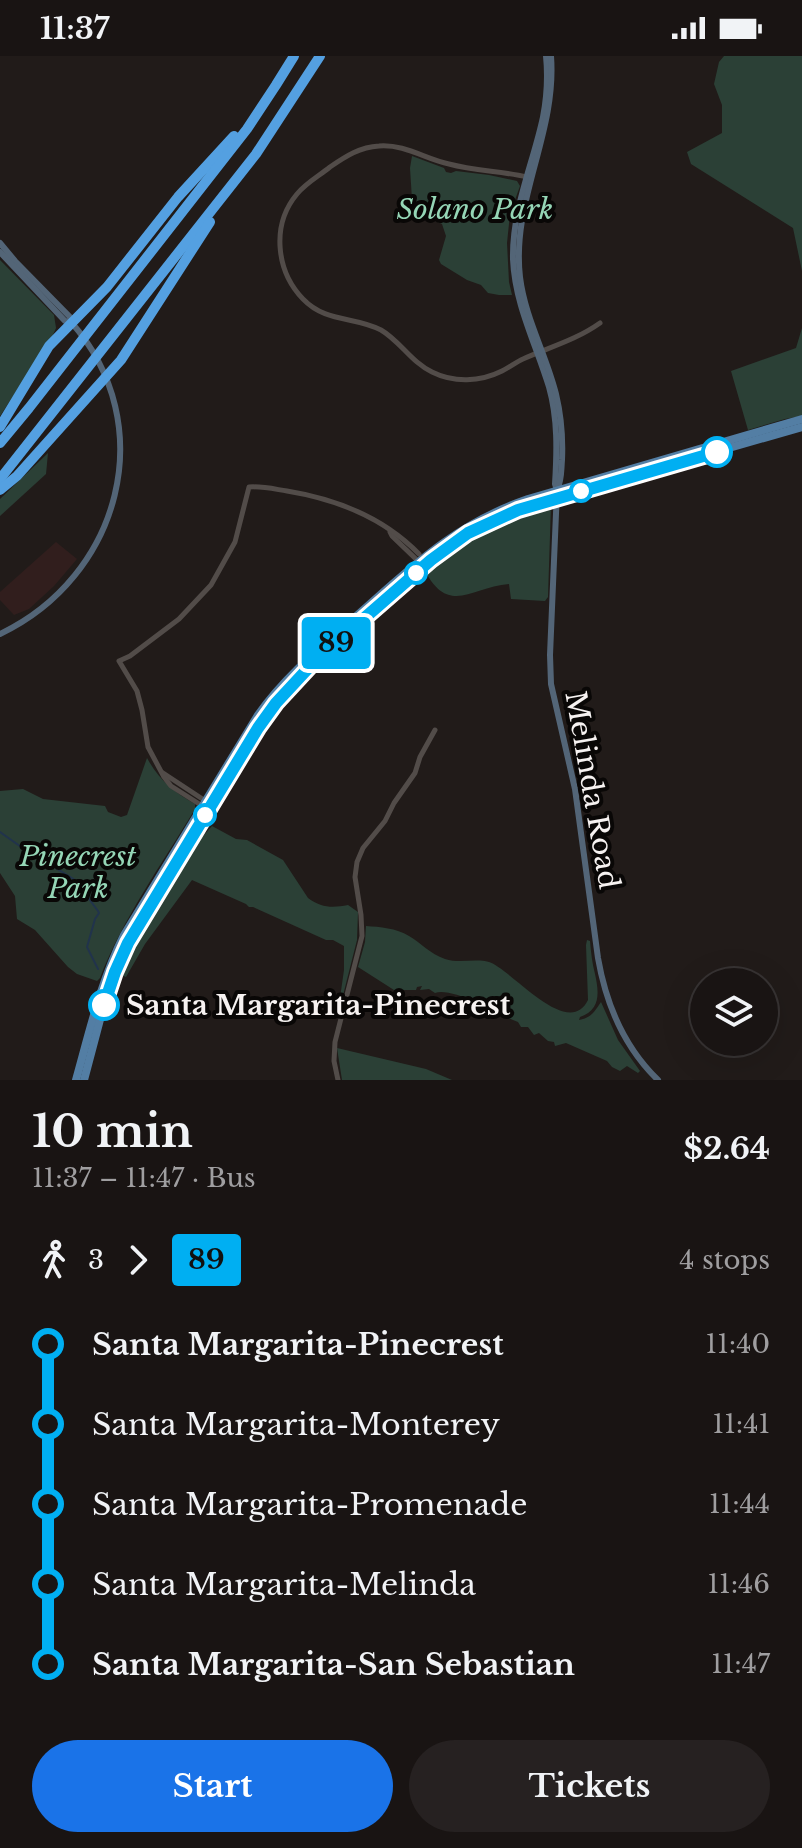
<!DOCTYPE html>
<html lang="en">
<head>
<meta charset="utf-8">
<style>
  :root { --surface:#191413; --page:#262121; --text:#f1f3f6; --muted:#9f9ea0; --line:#373333; --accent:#1a73e8 }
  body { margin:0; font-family:"Libre Baskerville",serif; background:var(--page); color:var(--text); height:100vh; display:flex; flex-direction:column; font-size:30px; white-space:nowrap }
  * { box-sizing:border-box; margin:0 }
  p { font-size:26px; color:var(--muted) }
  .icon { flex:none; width:44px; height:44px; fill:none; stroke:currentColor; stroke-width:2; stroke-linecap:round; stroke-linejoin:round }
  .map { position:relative; height:1024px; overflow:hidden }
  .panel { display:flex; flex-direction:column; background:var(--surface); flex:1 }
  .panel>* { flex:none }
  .badge { padding:0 16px; border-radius:6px; font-size:28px; line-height:52px }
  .fabs { position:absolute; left:690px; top:912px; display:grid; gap:16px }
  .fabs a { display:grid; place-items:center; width:88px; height:88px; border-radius:50%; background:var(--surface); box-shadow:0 8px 32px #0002,0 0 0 2px var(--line); font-size:40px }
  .map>.badge { position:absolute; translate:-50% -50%; box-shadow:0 0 0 4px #fff }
  .legs { display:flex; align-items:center; gap:12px; height:88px; padding:0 32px; font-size:26px }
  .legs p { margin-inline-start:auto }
  .headline { display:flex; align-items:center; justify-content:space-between; height:136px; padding:0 32px }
  h1 { font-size:44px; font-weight:700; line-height:60px }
  .primary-button { display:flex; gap:16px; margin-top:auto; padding:16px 32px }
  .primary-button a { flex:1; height:92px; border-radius:48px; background:var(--accent); color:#fff; font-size:32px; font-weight:700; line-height:92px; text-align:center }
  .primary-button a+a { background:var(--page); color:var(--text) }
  ul { padding:0 32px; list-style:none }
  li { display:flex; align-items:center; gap:28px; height:80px; font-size:30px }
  li i { display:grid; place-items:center; width:12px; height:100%; margin:0 10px; background:currentColor }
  li i::after { content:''; width:20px; height:20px; margin:-10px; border:6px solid; border-radius:50%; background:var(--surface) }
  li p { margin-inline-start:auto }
  li:first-child i { background:linear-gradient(#0000 50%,currentColor 0) }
  li:last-child i { background:linear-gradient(currentColor 50%,#0000 0) }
  .status { display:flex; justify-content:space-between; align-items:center; height:56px; padding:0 40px; background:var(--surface); direction:ltr }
  .status svg { height:22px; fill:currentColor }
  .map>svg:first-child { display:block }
  .commercial { fill:#311e1d }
  .green { fill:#2b4036 }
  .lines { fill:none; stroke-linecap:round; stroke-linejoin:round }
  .stream { stroke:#21334c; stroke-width:2 }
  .tertiary { stroke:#524c49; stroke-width:5 }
  .secondary { stroke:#536577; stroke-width:6 }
  .primary { stroke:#537ea4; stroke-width:8 }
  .motorway { stroke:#54a0e1; stroke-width:10 }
  .line-1-casing { stroke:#fff; stroke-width:18 }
  .line-1 { stroke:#00aff2; stroke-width:12 }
  .stop-1-dot { fill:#fff; stroke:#00aff2; stroke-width:4 }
  .labels { text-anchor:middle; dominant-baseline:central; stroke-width:8; stroke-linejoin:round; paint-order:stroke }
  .park-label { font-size:28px; font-style:italic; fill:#95d6b6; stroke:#090706 }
  .street-label { font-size:28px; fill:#f6f2f1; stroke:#090706 }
  .stop-label { font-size:28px; font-weight:bold; fill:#f6f2f1; stroke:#090706; text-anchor:start }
</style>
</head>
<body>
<div class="status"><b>11:37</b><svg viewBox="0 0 49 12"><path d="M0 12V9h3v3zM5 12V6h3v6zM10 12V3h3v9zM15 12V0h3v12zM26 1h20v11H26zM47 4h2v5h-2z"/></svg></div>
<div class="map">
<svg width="802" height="1024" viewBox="0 0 802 1024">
  <rect width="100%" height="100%" fill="#211b19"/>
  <!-- commercial -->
  <polygon class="commercial" points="56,486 77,503 54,530 29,553 14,559 0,544 0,536"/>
  <!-- green -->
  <g class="green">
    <polygon points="724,0 802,0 802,215 793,172 691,108 687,96 722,77 722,49 714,28 719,6"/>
    <polygon points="412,100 444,112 446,116 451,117 456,115 489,119 517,125 520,130 510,158 507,187 509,226 512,239 499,239 488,237 481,229 467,224 441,208 439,204 446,180 442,168 432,163 413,159 410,112"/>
    <polygon points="0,204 54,259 56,272 52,281 0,360"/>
    <polygon points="802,272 802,360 785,363 748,374 731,315 796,292"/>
    <polygon points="48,397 46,418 0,460 0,443"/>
    <path d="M 551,449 L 548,541 L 545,545 L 511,543 L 509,528 C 472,531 449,560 425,515 C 463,483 502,460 551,449 Z"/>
    <path d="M 147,702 C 159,724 174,736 195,748 L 195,753 C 162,808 123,862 100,922 L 97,925 L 77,918 L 68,911 L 35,874 L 17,863 L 15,840 L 0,817 L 0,735 L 23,733 L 43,743 L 105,750 L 108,756 L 121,761 L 127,759 Z"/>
    <path d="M 212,770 L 236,783 L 247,784 L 283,804 L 308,842 C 321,852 333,852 348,849 L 358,856 L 357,884 L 337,963 L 344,914 L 344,890 L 333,884 L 326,884 L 253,851 L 249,851 L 246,848 L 192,824 L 145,888 L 126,921 L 120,919 L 131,894 L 194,790 Z"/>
    <path d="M 366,870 C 380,871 396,872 409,880 C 421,887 430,898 445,903 C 460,908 475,902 489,906 C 510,912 568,985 588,944 L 586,889 L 587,884 L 590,885 C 591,896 592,907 595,918 C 599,936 601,954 580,961 L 579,964 C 591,962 595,955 601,946 L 618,984 L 640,1015 L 638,1017 L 627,1010 L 620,1015 L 612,1011 L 607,1005 L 566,987 L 555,990 L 554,986 L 548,985 L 539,977 L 534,979 L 528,971 L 521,971 L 518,966 L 513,964 C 495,956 452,931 435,937 L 429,933 L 420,934 L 422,930 L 417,931 L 416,934 L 394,934 L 358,911 L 365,886 Z"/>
    <polygon points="337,992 426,1013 452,1024 342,1024"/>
  </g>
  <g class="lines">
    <!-- stream -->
    <polyline class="stream" points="0,776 24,793 34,795 51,809 75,824 98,855 99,857 95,863 87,891 98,913"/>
    <!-- tertiary -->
    <g class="tertiary">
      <path d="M 527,121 C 501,115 475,115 449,108 C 425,103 405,88 379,90 C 360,91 346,100 330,111 C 319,120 306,127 297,138 C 271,169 276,215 303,243 C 326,267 354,260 381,274 C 400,285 411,306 432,316 C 454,327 480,326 502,315 C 510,311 516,306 523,303 C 550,291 576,284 600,267"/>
      <polyline points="390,476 392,480 419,506"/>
      <polyline points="163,717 207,746"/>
      <path d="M 204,751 L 171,730 L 164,721 L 148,691 L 142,654 L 137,635 L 119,605 L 130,600 L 179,563 L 211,529 L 235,486 L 249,431 C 262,430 274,433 287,435 C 336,443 384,462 419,498"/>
      <polyline points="338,1024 334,1005 335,986 362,880 361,859 355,821 357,806 363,792 385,765 394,747 415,717 420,701 435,674"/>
    </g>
    <!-- secondary -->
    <g class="secondary">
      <path d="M 546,0 C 548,20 547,40 543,61 C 533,108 512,153 513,203 C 515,249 536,288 549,331 C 558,363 557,396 555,428 L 557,434 L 550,599 L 551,628 L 575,733 L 598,902 C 606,948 624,991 658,1024"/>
      <path d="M 551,0 C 557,78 511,144 520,221 C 525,262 546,298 556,338 C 561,359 563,382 562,404 C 561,415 562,424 557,434"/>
      <path d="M 0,187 L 15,205 L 70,261 L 71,266 C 162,369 120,521 0,578"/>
      <polyline points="0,196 65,265 71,266"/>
    </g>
    <!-- primary -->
    <g class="primary">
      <path d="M 76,1024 C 90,974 101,925 124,879 L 258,659 C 284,622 319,593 353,563 C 411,512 453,469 528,443 L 802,363"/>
      <polyline points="84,1024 106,941 123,897 265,661 289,631 321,600 431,504 461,482 481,470 535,448 802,371"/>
    </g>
    <!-- motorway -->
    <g class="motorway">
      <polyline points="0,371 49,290 107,231 178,141 234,80"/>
      <polyline points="0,387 29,352 247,73 276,29 294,0"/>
      <polyline points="0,423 256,98 320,0"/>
      <polyline points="0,434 17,420 121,304 210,166"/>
    </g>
  </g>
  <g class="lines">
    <!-- line-1 casing -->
    <g class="line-1-casing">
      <polyline id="line-1" points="104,949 115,916 128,887 258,672 276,647 314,606 431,504 468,477 518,454 717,396"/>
    </g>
    <!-- line-1 -->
    <use href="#line-1" class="line-1"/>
  </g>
  <!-- markers -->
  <g class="stop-1-dot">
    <circle cx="717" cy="396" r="14"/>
    <circle cx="581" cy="435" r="10"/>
    <circle cx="416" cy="517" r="10"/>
    <circle cx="205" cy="759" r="10"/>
    <circle cx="104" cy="949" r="14"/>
  </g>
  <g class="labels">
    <!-- park labels -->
    <g class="park-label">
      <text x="475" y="153">Solano Park</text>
      <text x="78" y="800">Pinecrest<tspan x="78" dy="32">Park</tspan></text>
    </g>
    <!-- street labels -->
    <g class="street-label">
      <text transform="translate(592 734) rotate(80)">Melinda Road</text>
    </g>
    <!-- stop labels -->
    <g class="stop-label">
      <text x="126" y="949">Santa Margarita-Pinecrest</text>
    </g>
  </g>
</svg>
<div class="fabs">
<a><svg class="icon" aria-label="layers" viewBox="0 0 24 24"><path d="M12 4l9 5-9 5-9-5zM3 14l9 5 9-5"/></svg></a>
</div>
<b class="badge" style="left:336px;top:587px;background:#00aff2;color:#111">89</b>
</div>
<section class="panel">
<div class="headline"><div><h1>10 min</h1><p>11:37 – 11:47 · Bus</p></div><b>$2.64</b></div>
<div class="legs"><svg class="icon" aria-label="walk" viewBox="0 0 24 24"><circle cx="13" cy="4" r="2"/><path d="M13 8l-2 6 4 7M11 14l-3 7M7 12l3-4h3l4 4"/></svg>3<svg class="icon" aria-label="forward" viewBox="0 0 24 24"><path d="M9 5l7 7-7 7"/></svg><b class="badge" style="background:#00aff2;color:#111">89</b><p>4 stops</p></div>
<ul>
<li><i style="color:#00aff2"></i><b>Santa Margarita-Pinecrest</b><p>11:40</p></li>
<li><i style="color:#00aff2"></i><span>Santa Margarita-Monterey</span><p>11:41</p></li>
<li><i style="color:#00aff2"></i><span>Santa Margarita-Promenade</span><p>11:44</p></li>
<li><i style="color:#00aff2"></i><span>Santa Margarita-Melinda</span><p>11:46</p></li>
<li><i style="color:#00aff2"></i><b>Santa Margarita-San Sebastian</b><p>11:47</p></li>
</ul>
<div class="primary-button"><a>Start</a><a>Tickets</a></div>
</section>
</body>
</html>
